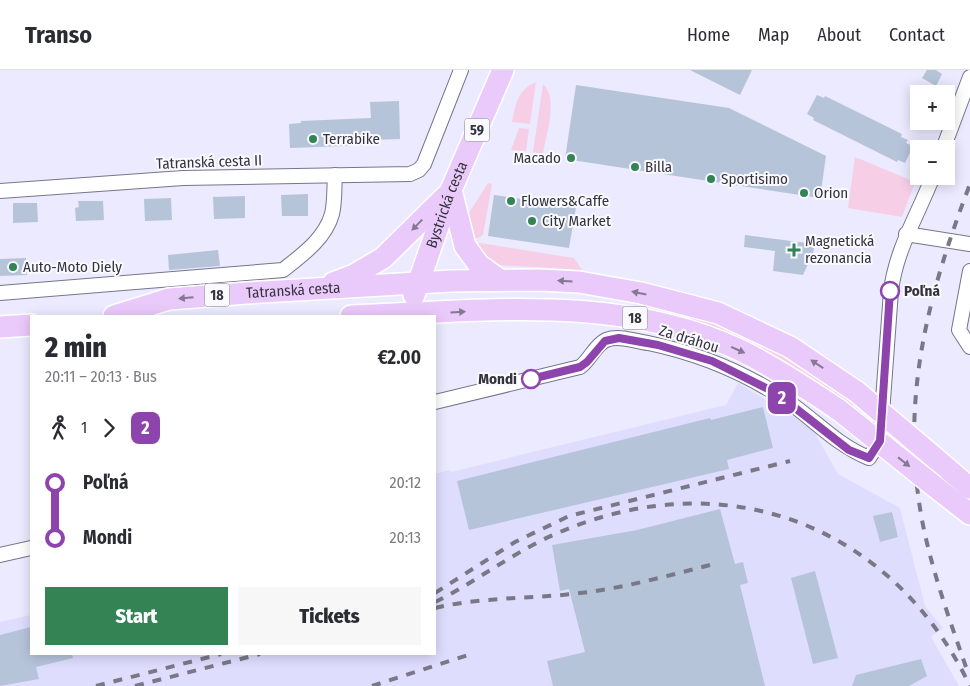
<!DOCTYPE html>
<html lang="en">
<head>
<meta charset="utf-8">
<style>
  :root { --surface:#fff; --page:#f7f7f7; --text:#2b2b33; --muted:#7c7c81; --line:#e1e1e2; --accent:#338354 }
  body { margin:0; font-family:"Fira Sans Condensed",sans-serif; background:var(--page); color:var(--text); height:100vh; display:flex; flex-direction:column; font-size:19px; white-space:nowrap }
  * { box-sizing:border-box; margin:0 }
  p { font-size:16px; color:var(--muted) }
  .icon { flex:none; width:28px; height:28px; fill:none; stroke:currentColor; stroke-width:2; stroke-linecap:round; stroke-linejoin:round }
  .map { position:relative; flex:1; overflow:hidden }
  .drawer { position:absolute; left:30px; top:245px; width:406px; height:340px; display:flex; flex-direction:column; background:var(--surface); border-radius:0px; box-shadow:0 2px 12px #0003 }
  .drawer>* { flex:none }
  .badge { padding:0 10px; border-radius:8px; font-size:18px; line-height:32px }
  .controls { position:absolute; left:910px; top:15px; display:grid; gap:10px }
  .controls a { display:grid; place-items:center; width:45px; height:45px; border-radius:0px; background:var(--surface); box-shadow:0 2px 12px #0003; font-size:25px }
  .map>.badge { position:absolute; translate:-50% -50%; box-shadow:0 0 0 2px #fff }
  .legs { display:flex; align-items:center; gap:8px; height:55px; padding:0 15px; font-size:16px }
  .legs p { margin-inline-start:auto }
  .overview { display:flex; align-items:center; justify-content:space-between; height:85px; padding:0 15px }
  h1 { font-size:28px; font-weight:800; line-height:38px }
  .primary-button { display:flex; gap:10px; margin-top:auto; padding:10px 15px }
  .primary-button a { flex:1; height:58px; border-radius:0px; background:var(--accent); color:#fff; font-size:20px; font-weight:800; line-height:58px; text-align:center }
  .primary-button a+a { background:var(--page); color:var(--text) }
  ul { padding:0 15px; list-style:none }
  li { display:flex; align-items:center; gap:18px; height:55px; font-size:19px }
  li i { display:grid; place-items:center; width:8px; height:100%; margin:0 6px; background:currentColor }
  li i::after { content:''; width:12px; height:12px; margin:-6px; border:4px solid; border-radius:50%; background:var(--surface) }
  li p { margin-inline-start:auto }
  li:first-child i { background:linear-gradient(#0000 50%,currentColor 0) }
  li:last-child i { background:linear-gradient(currentColor 50%,#0000 0) }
  header { display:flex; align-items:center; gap:30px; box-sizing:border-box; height:70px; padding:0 25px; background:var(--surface); border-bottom:1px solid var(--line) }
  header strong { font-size:24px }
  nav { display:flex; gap:28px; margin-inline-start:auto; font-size:18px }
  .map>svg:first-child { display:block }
  .built { fill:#dfddfe }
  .green { fill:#f6cfe7 }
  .building { fill:#b6c4da }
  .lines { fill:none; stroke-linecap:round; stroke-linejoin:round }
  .minor-casing { stroke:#76758c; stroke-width:16 }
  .primary-casing { stroke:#fff; stroke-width:24 }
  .minor { stroke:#fff; stroke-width:14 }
  .primary { stroke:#eacafa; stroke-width:21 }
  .rail { stroke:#797886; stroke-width:4; stroke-dasharray:9 9; stroke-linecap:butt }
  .primary-bridge-casing { stroke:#fff; stroke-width:24; stroke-linecap:butt }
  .primary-bridge { stroke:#eacafa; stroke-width:21 }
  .oneway { fill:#867792 }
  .line-1-casing { stroke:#fff; stroke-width:11 }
  .line-1 { stroke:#8e44ad; stroke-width:8 }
  .poi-dot { fill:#338354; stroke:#f9f9fe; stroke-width:2 }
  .stop-1-dot { fill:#fff; stroke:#8e44ad; stroke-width:2.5 }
  .labels { text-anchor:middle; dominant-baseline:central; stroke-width:4; stroke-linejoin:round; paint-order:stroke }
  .shield { fill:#f9f9fe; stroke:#6f6e77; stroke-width:1 }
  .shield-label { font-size:14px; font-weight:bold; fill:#34333d }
  .poi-label { font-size:15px; fill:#34333d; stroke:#f9f9fe; text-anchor:start }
  .street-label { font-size:15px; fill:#34333d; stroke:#f9f9fe }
  .stop-label { font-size:15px; font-weight:bold; fill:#34333d; stroke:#f9f9fe; text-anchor:start }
</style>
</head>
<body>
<header>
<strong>Transo</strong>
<nav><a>Home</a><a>Map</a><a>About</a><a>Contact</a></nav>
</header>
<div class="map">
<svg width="970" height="616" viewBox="0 0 970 616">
  <rect width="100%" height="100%" fill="#ebeaff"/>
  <!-- built -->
  <polygon class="built" points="738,313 812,358 838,404 900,438 925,536 943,558 931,567 959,616 0,616 0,552 31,545 31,584 435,584 435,404 450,400 451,402 726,335"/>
  <!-- green -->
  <g class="green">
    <path d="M 536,12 L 530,54 L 512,52 C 515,35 518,19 536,12 Z"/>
    <path d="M 543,14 C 559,29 546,64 543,84 L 533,82 Z"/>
    <polygon points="519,58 529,59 526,81 511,80"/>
    <polygon points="855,87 915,112 902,147 848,138"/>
    <polygon points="488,113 492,114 483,165 470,172 467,146"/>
    <polygon points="480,173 574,188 582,200 499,195 490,193 473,178"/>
    <polygon points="694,246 724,256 787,285 857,332 852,338 688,250"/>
  </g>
  <!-- building -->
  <g class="building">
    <polygon points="690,0 752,0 740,25"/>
    <polygon points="927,0 936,0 942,4 936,16 922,8"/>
    <polygon points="576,15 729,38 826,86 820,128 565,89"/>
    <polygon points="817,25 824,28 825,26 902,64 901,67 908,70 906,73 913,76 905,93 898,90 897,92 813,50 814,48 807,44"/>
    <polygon points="399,31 400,69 372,70 372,75 290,78 289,54 301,53 301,51 371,48 370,32"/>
    <polygon points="308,124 308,146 282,146 281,125"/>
    <polygon points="494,125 576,137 569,178 488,166"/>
    <polygon points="245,126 245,148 214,149 213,127"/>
    <polygon points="171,128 172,150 145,151 144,129"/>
    <polygon points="78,131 103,131 104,150 76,151 75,138 79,137"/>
    <polygon points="13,133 37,133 38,152 13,153"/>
    <polygon points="745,165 815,174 813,183 803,205 773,201 775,181 744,177"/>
    <polygon points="218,180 220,196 169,200 168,185"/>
    <polygon points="26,188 27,205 0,206 0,189"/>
    <polygon points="763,337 773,378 727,390 729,399 469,460 457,411 710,348 711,350"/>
    <polygon points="720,439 735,494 743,492 748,513 740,515 765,616 553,616 547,591 585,582 569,519 560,521 552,475 637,460"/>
    <polygon points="892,442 898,467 880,472 873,446"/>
    <polygon points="815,501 838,588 813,594 791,508"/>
    <polygon points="31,557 31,584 72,584 73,588 36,597 39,609 0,616 0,565"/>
    <polygon points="921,589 927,606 909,616 852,616 856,605"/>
  </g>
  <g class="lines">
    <!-- minor casing -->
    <g class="minor-casing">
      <g id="minor">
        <polyline points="943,79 970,7"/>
        <polyline points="0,121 183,108 410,104 419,100 424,94 461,0"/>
        <polyline points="906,164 970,174"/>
        <polyline points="970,201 959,260 970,277"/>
        <path d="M 0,223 L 283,200 C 302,185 325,169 332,144 C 335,132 334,117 335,105"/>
        <path d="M 435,332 L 580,297 C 590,290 595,275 606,270 C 619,265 634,271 648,273 C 692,282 736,299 775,323 C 809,343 832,373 869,388 L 880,371 L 891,221 C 896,179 918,145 933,106"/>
        <polyline points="0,485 31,478"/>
      </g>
    </g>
    <!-- primary casing -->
    <g class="primary-casing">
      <g id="primary">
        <polyline points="451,120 465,176 479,195 500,210"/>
        <polyline points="333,213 354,205 383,188 446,126"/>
        <path id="s1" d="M 414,225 L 451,120 L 503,0"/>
        <path id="s2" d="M 114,246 L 169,229 L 247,223 L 451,211 L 540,210 L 579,212 L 641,223 L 718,243 L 790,277 L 857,322"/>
        <path d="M 351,246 C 482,241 620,223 742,281 C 776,298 808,319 839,340"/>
        <polyline points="0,257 31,255"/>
        <polyline points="935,388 970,418"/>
        <polyline points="934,416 970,444"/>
      </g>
    </g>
    <!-- minor -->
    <use href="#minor" class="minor"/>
    <!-- primary -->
    <use href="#primary" class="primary"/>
    <!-- rail -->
    <g class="rail">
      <polyline points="435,523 515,472 569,446 790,391"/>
      <path d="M 435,532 C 478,511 516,480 560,462 C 725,392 892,454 970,616"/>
      <path d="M 435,538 C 481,527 526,529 572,524 C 622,519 670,505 718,493"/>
      <path d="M 966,597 C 950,551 933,504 923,455 C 899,333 927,227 970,114"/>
      <polyline points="96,616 221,584"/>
      <polyline points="135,616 260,584"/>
      <polyline points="372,616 468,585"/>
    </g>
    <!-- primary-bridge casing -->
    <g class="primary-bridge-casing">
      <g id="primary-bridge">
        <polyline points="857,322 935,388"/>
        <polyline points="839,340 934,416"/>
      </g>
    </g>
    <!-- primary-bridge -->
    <use href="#primary-bridge" class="primary-bridge"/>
  </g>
  <!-- one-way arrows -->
  <defs><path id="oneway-solid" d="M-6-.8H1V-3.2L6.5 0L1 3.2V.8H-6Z" transform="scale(1.25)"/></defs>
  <g class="oneway">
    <use href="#oneway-solid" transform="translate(417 155) rotate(134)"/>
    <use href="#oneway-solid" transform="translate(565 211) rotate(-177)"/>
    <use href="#oneway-solid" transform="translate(639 223) rotate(-168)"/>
    <use href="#oneway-solid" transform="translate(186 228) rotate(175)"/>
    <use href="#oneway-solid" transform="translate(458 242) rotate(-3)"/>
    <use href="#oneway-solid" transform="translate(738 280) rotate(24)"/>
    <use href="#oneway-solid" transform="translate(817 294) rotate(-147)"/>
    <use href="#oneway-solid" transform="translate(904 392) rotate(38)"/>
  </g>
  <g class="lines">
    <!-- line-1 casing -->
    <g class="line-1-casing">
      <polyline id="line-1" points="531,309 580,297 587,292 605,271 619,268 658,275 712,291 776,323 849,380 869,388 880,371 890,221"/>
    </g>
    <!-- line-1 -->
    <use href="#line-1" class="line-1"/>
  </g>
  <!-- markers -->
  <g class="poi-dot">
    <circle cx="313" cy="69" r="5"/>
    <circle cx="571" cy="88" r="5"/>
    <circle cx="635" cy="97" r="5"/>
    <circle cx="711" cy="109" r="5"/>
    <circle cx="804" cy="123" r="5"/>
    <circle cx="511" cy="131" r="5"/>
    <circle cx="532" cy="151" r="5"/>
    <path d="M791.5 172.5h5v5h5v5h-5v5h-5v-5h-5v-5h5z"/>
    <circle cx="13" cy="197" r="5"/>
  </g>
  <g class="stop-1-dot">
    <circle cx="890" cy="221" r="9"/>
    <circle cx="531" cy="309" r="9"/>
  </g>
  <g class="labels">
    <!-- shield labels -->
    <g class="shield">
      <rect x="464.5" y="48.5" width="25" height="23" rx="4"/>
      <rect x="204.5" y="213.5" width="25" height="23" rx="4"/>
      <rect x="622.5" y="236.5" width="25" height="23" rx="4"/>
    </g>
    <g class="shield-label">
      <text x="477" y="60">59</text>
      <text x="217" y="225">18</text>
      <text x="635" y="248">18</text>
    </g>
    <!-- poi labels -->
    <g class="poi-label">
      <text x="323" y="69">Terrabike</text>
      <text x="561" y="88" text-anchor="end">Macado</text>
      <text x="645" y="97">Billa</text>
      <text x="721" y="109">Sportisimo</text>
      <text x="814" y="123">Orion</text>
      <text x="521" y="131">Flowers&amp;Caffe</text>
      <text x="542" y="151">City Market</text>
      <text x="805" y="171">Magnetická<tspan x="805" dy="17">rezonancia</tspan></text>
      <text x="23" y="197">Auto-Moto Diely</text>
    </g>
    <!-- street labels -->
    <g class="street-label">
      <text transform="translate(209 92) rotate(-2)">Tatranská cesta II</text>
      <text stroke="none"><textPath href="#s1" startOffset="96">Bystrická cesta</textPath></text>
      <text stroke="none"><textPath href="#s2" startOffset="182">Tatranská cesta</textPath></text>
      <text transform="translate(689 269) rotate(17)">Za dráhou</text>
    </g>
    <!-- stop labels -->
    <g class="stop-label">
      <text x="904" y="221">Poľná</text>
      <text x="517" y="309" text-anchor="end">Mondi</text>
    </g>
  </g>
</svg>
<div class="controls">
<a>+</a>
<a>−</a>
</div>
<b class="badge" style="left:782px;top:328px;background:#8e44ad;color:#fff">2</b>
<section class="drawer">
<div class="overview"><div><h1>2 min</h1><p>20:11 – 20:13 · Bus</p></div><b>€2.00</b></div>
<div class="legs"><svg class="icon" aria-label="walk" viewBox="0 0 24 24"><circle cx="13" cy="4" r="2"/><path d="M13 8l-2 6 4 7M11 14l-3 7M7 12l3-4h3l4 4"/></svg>1<svg class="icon" aria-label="forward" viewBox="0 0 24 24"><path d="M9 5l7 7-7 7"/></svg><b class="badge" style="background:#8e44ad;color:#fff">2</b></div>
<ul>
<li><i style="color:#8e44ad"></i><b>Poľná</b><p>20:12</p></li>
<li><i style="color:#8e44ad"></i><b>Mondi</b><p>20:13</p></li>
</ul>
<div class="primary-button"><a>Start</a><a>Tickets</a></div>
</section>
</div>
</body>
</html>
